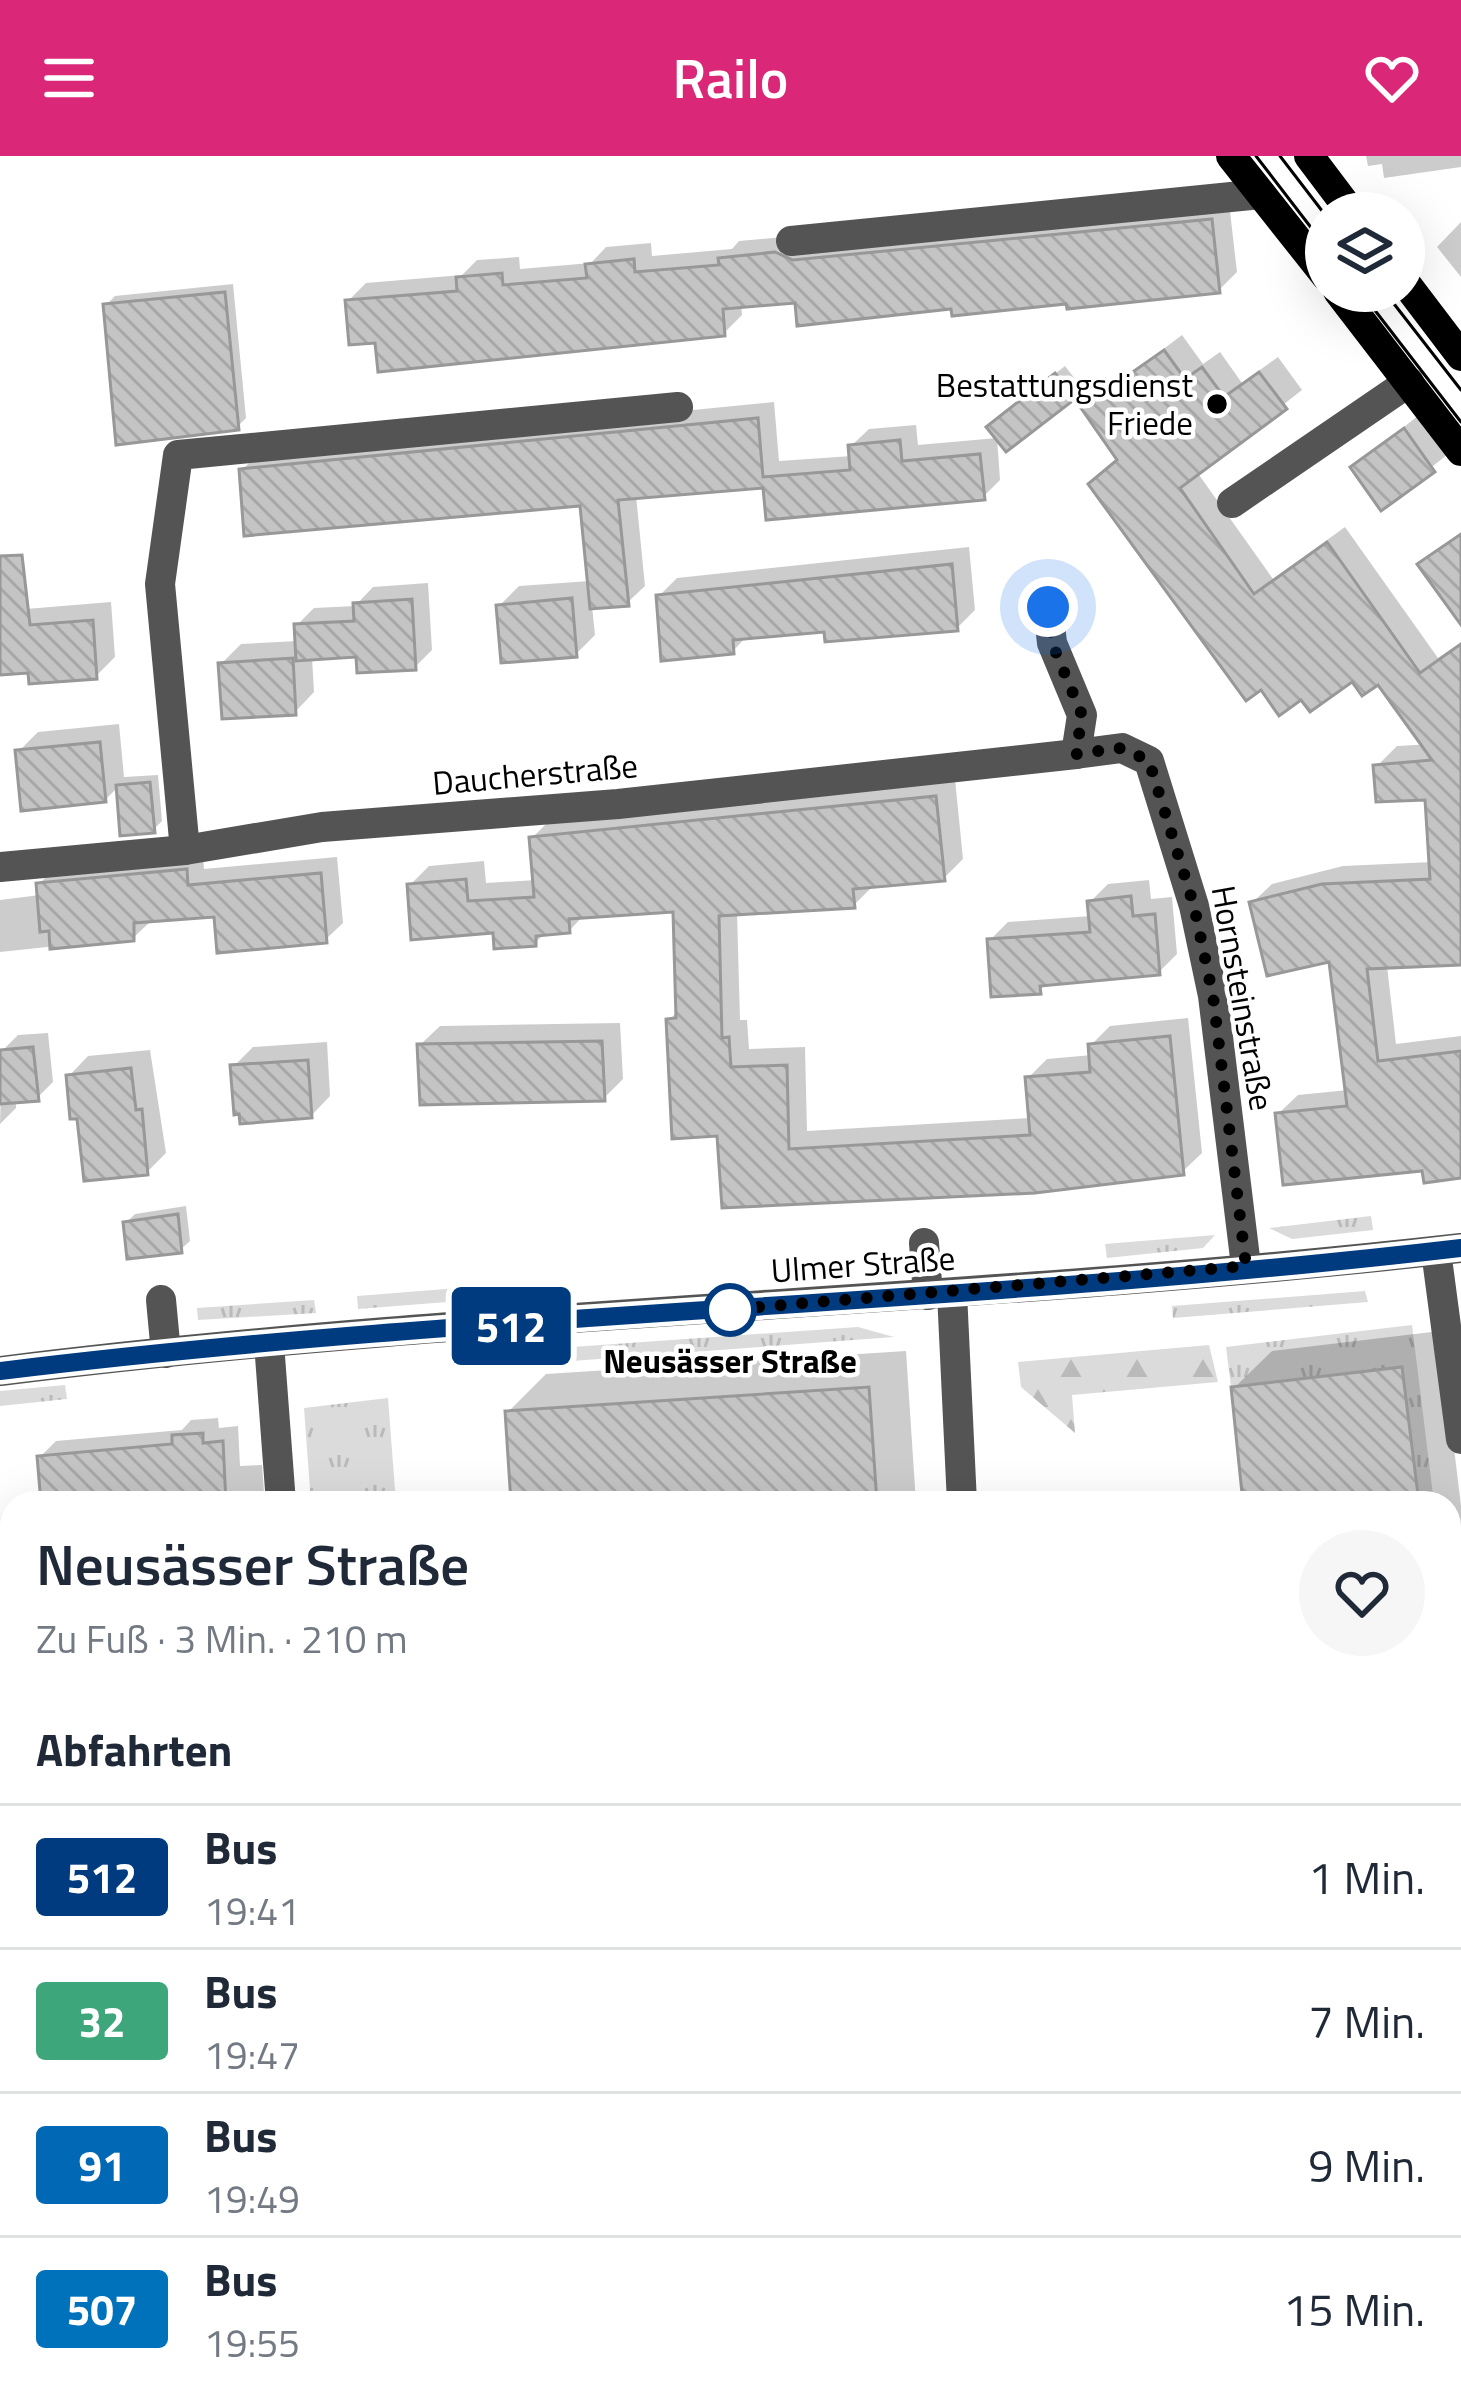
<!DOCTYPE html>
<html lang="de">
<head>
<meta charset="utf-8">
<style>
  :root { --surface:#fff; --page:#f6f6f7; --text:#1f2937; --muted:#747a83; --line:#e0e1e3; --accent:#db2777 }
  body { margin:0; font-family:"Titillium Web",sans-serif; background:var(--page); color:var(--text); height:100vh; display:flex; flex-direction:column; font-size:45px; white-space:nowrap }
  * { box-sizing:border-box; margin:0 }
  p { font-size:39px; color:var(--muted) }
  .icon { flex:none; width:66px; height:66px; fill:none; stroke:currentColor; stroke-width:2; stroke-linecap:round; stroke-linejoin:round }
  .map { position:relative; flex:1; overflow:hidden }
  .side { position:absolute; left:0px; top:1335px; width:1461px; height:915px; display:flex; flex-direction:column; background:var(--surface); border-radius:36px 36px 0 0; box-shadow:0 12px 48px #0002 }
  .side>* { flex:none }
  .badge { padding:0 24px; border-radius:9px; font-size:42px; line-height:78px }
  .buttons { position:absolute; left:1305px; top:36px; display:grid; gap:24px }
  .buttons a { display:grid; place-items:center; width:120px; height:120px; border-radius:50%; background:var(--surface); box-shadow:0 12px 48px #0002; font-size:60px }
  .you { position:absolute; width:60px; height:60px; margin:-30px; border:9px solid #fff; border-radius:50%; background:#1a73e8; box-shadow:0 0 0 18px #1a73e833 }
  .map>.badge { position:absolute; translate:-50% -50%; box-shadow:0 0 0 6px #fff }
  h2 { padding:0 36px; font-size:45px; line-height:108px }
  .round { display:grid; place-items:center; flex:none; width:126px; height:126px; border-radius:63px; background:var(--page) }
  .headline { display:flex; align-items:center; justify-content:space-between; height:204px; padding:0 36px }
  h1 { font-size:57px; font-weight:600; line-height:90px }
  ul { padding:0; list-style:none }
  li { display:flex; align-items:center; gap:36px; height:144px; padding:0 36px; border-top:3px solid var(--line) }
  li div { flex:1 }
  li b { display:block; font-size:45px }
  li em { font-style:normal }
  li .badge { min-width:132px; font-weight:700; text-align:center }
  header { display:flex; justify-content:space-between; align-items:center; height:156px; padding:0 36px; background:var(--accent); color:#fff; font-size:54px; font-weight:600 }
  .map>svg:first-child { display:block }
  .grass { fill:url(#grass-tufts) }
  .forest { fill:url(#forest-firs) }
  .shadow { fill:#0003 }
  .building { fill:url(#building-back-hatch); stroke:#989898; stroke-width:3 }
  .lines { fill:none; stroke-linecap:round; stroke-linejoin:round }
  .minor { stroke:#545454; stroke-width:30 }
  .major { stroke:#000; stroke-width:30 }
  .tram { stroke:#000; stroke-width:3 }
  .line-casing { stroke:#fff; stroke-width:27 }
  .line { stroke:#003b80; stroke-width:18 }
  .walk { stroke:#000; stroke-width:12; stroke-dasharray:0 21.6 }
  .poi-dot { fill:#000; stroke:#fff; stroke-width:4.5 }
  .stop-dot { fill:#fff; stroke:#003b80; stroke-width:6 }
  .labels { text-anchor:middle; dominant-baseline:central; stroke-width:9; stroke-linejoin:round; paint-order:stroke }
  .poi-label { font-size:33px; fill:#000; stroke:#fff; text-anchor:end }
  .street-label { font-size:33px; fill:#000; stroke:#fff }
  .stop-label { font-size:33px; font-weight:bold; fill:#000; stroke:#fff }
</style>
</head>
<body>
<header><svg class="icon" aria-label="menu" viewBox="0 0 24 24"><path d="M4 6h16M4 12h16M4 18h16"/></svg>Railo<svg class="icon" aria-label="heart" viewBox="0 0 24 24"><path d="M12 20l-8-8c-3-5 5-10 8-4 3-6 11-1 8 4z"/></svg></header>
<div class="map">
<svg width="1461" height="2248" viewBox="0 0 1461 2248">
  <defs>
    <pattern id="grass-tufts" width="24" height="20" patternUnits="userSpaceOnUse" patternTransform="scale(3)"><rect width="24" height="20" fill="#dbdbdb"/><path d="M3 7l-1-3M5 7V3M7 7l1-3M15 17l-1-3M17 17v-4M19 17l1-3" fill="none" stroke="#bababa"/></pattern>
    <pattern id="forest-firs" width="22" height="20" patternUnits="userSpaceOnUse" patternTransform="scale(3)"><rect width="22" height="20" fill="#dbdbdb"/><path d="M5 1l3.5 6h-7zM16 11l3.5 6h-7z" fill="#bababa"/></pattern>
    <pattern id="building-back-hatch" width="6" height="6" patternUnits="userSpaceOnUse" patternTransform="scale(3)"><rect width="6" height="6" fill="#c4c4c4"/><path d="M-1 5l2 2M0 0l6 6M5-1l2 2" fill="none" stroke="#a7a7a7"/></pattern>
  </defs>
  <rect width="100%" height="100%" fill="#fff"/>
  <!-- grass -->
  <g class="grass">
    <polygon points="1371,1060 1373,1074 1292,1083 1269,1072"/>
    <polygon points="1215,1079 1203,1092 1107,1102 1105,1088"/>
    <polygon points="497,1129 498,1142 358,1153 357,1140"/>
    <polygon points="1365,1135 1368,1146 1173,1162 1172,1150"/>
    <polygon points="314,1144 316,1157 198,1164 197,1152"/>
    <polygon points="1412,1169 1434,1347 1419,1347 1402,1211 1231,1231 1226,1191"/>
    <polygon points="858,1171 894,1181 504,1210 502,1196"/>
    <polygon points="65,1229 67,1243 0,1250 0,1235"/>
    <polygon points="388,1242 396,1347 311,1347 304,1252"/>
    <polygon points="1461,1888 1461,1937 1449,1938 1449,1889"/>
    <polygon points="882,2238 948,2238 949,2248 881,2248"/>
  </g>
  <!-- forest -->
  <polygon class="forest" points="1209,1189 1218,1226 1072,1239 1075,1277 1021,1231 1018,1206"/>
  <!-- shadow -->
  <g class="shadow">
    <polygon points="1366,0 1461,0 1461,11 1384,22 1382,8 1368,10"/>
    <polygon points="1229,47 1237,116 1219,134 954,150 798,144 741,148 742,159 724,177 378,183 348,145 366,127 462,119 477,104 519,101 520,113 591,107 606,91 651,87 652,100 732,93 739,85 794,80"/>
    <polygon points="1461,66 1461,121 1437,91"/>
    <polygon points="233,128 246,262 237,271 106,149 115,140"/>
    <polygon points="1182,179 1203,208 1220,196 1242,227 1278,201 1302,234 1197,316 1273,423 1345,371 1438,502 1461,486 1461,556 1379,525 1352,522 1091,328 1120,302 1085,252"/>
    <polygon points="1065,210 1082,232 1073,241 999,262"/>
    <polygon points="774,246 779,305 852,300 851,290 869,273 916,269 918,289 997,282 1000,324 983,341 766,329 636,339 645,430 627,447 592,450 595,479 576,498 499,450 519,430 590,425 583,347 242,314 259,297"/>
    <polygon points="1424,255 1453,294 1382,351 1354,311"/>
    <polygon points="969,391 975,454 957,472 748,479 733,495 659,440 677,422"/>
    <polygon points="428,427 432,494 415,511 359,498 312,501 314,536 295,556 221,508 241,488 298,485 297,469 314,452 355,450 373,431"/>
    <polygon points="111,446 115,501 96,520 32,524 26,453"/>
    <polygon points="119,568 124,621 158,619 162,665 153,674 119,630 105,644 19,595 38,576"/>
    <polygon points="1461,573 1461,807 1387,810 1396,888 1461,880 1461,1020 1278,958 1298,939 1348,934 1332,802 1252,747 1272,728 1343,710 1432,706 1427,641 1377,610 1397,590 1433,588"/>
    <polygon points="955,623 963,703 944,722 875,728 854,749 737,756 740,864 747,864 749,893 805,891 807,975 1031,962 1028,922 1047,903 1092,899 1091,889 1110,870 1188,862 1202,997 1182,1016 725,1049 719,977 669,864 679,854 676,753 584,759 569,775 546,776 535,787 496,774 410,729 429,710 484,705 486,727 536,724 532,682 551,663"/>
    <polygon points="203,698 204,713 337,701 343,767 325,784 217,758 151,765 133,782 0,796 0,744 40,739 39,728 56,711"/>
    <polygon points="1149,724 1151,743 1172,741 1177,798 1159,816 1048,826 1039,835 990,784 1008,766 1091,760 1090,746 1108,728"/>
    <polygon points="620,867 623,923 604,942 420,889 440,870"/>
    <polygon points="48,877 53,926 37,942 16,944 16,952 0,968 2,895 18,879"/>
    <polygon points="327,886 330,940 311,960 234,910 253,891"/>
    <polygon points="150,894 166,997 147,1016 80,959 69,920 88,900"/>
    <polygon points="186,1050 190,1085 180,1094 126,1067 135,1058"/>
    <polygon points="1440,1175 1461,1350 1461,1420 1449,1432 1449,1347 1246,1347 1234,1232 1272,1195"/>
    <polygon points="906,1195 916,1347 514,1347 508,1256 546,1218"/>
    <polygon points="218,1262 219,1272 238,1270 240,1310 262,1309 264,1337 254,1347 44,1347 40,1301 56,1285 182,1274 191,1264"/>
    <polygon points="4,1482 12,1531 10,1782 0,1775"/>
    <polygon points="1461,1537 1461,1721 1449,1723 1449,1538"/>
    <polygon points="12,1817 12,1928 0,1931 0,1820"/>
    <polygon points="0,2023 12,2027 11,2091 0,2090"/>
    <polygon points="12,2151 12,2234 0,2198 0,2155"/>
    <polygon points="13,2238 75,2238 78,2248 16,2248"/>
    <polygon points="304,2238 409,2238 411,2248 306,2248"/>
    <polygon points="511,2238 679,2238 680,2248 512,2248"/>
    <polygon points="951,2238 1399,2238 1400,2248 951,2248"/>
  </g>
  <!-- building -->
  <g class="building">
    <polygon points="1212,63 1220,137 1067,153 1066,148 952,160 951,153 797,170 795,147 723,153 725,180 378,216 375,187 349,189 345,144 457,135 456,121 502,117 503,129 587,122 585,108 634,103 635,116 719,109 718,102 775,96 793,104"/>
    <polygon points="225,136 239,274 116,289 103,148"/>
    <polygon points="1164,194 1185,223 1202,211 1224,241 1259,216 1287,253 1180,332 1254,438 1327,386 1420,517 1461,488 1461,809 1367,813 1378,905 1461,895 1461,1022 1424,1027 1422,1015 1283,1029 1275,957 1347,950 1329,806 1267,820 1249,746 1322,728 1430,723 1425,644 1376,646 1373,609 1432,604 1378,529 1362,540 1352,526 1310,556 1301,544 1279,560 1261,534 1246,545 1088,328 1117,304 1081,252"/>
    <polygon points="1055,217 1075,243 1006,296 986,271"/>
    <polygon points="758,262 763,321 850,314 848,289 900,284 902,305 980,298 985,344 766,364 763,332 618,344 629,450 590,453 580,350 244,380 239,313"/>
    <polygon points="1404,272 1435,316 1381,355 1350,311"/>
    <polygon points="1461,378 1461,469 1417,408"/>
    <polygon points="22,399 30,469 93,464 97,523 29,528 28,517 0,519 0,400"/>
    <polygon points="952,408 958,475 825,486 824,476 733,484 734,498 661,505 656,439"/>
    <polygon points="572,442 577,501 501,507 496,449"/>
    <polygon points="412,443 416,514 357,517 356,501 296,505 294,468 354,465 353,447"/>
    <polygon points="293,502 296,559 222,563 218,507"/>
    <polygon points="100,586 106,646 21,655 15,594"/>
    <polygon points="150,626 155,677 120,680 116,629"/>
    <polygon points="936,640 945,725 853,733 855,752 719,760 722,882 729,881 731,911 787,909 789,993 1030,979 1025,921 1090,916 1088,888 1170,880 1184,1019 1035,1037 722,1052 717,980 672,983 666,863 676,862 673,756 569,763 570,777 536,780 536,790 494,793 493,777 411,784 407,728 466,723 468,745 534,741 529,681"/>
    <polygon points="187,713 188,729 321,717 327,787 217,797 214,761 134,767 134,785 50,793 49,775 40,776 36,727"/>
    <polygon points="1131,740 1133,760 1155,758 1160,819 1040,830 1041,838 991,841 987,783 1090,776 1087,745"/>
    <polygon points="602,885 605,945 420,949 417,888"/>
    <polygon points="33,891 39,945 0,948 0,894"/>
    <polygon points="308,904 312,962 240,968 239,958 234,959 230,909"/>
    <polygon points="131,912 136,954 142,953 148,1019 84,1025 77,963 70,963 66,919"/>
    <polygon points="178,1058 182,1097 127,1103 123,1066"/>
    <polygon points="1402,1211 1419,1347 1243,1347 1231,1231"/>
    <polygon points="869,1231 877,1347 511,1347 505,1255"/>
    <polygon points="203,1277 203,1287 223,1285 226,1347 41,1347 37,1300 172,1288 172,1279"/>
  </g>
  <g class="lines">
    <!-- minor -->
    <g class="minor">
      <polyline points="791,85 1261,38"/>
      <polyline points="1232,347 1409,226"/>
      <polyline points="1048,451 1052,487 1082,559 1076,598 1122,592 1149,605 1194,750 1213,840 1246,1110"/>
      <polyline points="185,694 160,428 178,299 678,251"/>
      <polyline points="0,711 185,694 322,671 618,648 1076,598"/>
      <polyline points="924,1087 928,1139"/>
      <polyline points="1436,1095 1461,1283"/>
      <polyline points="952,1137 962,1347"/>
      <polyline points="161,1144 166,1197"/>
      <polyline points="269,1187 281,1347"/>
      <path d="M 0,1215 C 485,1154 975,1147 1461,1092"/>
      <polyline points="1449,1743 1461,1741"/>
      <polyline points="431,2238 432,2248"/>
      <polyline points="816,2248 816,2238"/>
    </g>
    <!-- major -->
    <g class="major">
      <polyline points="1231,0 1326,120"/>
      <polyline points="1309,0 1352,57"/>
      <polyline points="1404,125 1461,200"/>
      <polyline points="1338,135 1461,295"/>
    </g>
    <!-- tram -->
    <g class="tram">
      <polyline points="1256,0 1326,91"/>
      <polyline points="1280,0 1326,60"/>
      <polyline points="1360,135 1461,266"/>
      <polyline points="1384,135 1461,234"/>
    </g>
  </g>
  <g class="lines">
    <!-- line casing -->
    <g class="line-casing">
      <path id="line" d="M 0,1215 C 485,1155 976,1149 1461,1092"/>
    </g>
    <!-- line -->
    <use href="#line" class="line"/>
    <!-- walk -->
    <polyline class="walk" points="730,1154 723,1154 1246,1110 1213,840 1194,750 1149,605 1122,592 1076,598 1082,559 1052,487 1048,451"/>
  </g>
  <!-- markers -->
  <circle class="poi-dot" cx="1217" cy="248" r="12"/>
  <circle class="stop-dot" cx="730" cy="1154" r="24"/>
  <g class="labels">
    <!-- poi labels -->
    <g class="poi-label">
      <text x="1193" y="229">Bestattungsdienst<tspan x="1193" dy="38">Friede</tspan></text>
    </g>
    <!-- street labels -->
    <g class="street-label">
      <text transform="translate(535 618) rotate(-5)">Daucherstraße</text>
      <text transform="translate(1243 842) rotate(80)">Hornsteinstraße</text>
      <text transform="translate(863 1108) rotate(-4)">Ulmer Straße</text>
    </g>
    <!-- stop labels -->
    <g class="stop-label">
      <text x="730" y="1205">Neusässer Straße</text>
    </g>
  </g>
</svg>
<div class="buttons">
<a><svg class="icon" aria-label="layers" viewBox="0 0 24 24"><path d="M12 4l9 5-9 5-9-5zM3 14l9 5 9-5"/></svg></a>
</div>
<div class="you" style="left:1048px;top:451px"></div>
<b class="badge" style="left:511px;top:1170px;background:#003b80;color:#fff">512</b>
<section class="side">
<div class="headline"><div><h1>Neusässer Straße</h1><p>Zu Fuß · 3 Min. · 210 m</p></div><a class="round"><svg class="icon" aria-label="heart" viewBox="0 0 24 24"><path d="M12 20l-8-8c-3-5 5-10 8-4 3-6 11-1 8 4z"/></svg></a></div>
<h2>Abfahrten</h2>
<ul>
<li><span class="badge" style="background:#003b80;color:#fff">512</span><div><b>Bus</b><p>19:41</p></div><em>1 Min.</em></li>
<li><span class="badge" style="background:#3ea67b;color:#fff">32</span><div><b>Bus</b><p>19:47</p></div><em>7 Min.</em></li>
<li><span class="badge" style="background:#0068b4;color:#fff">91</span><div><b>Bus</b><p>19:49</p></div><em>9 Min.</em></li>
<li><span class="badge" style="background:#0072bc;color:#fff">507</span><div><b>Bus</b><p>19:55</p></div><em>15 Min.</em></li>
</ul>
</section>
</div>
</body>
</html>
